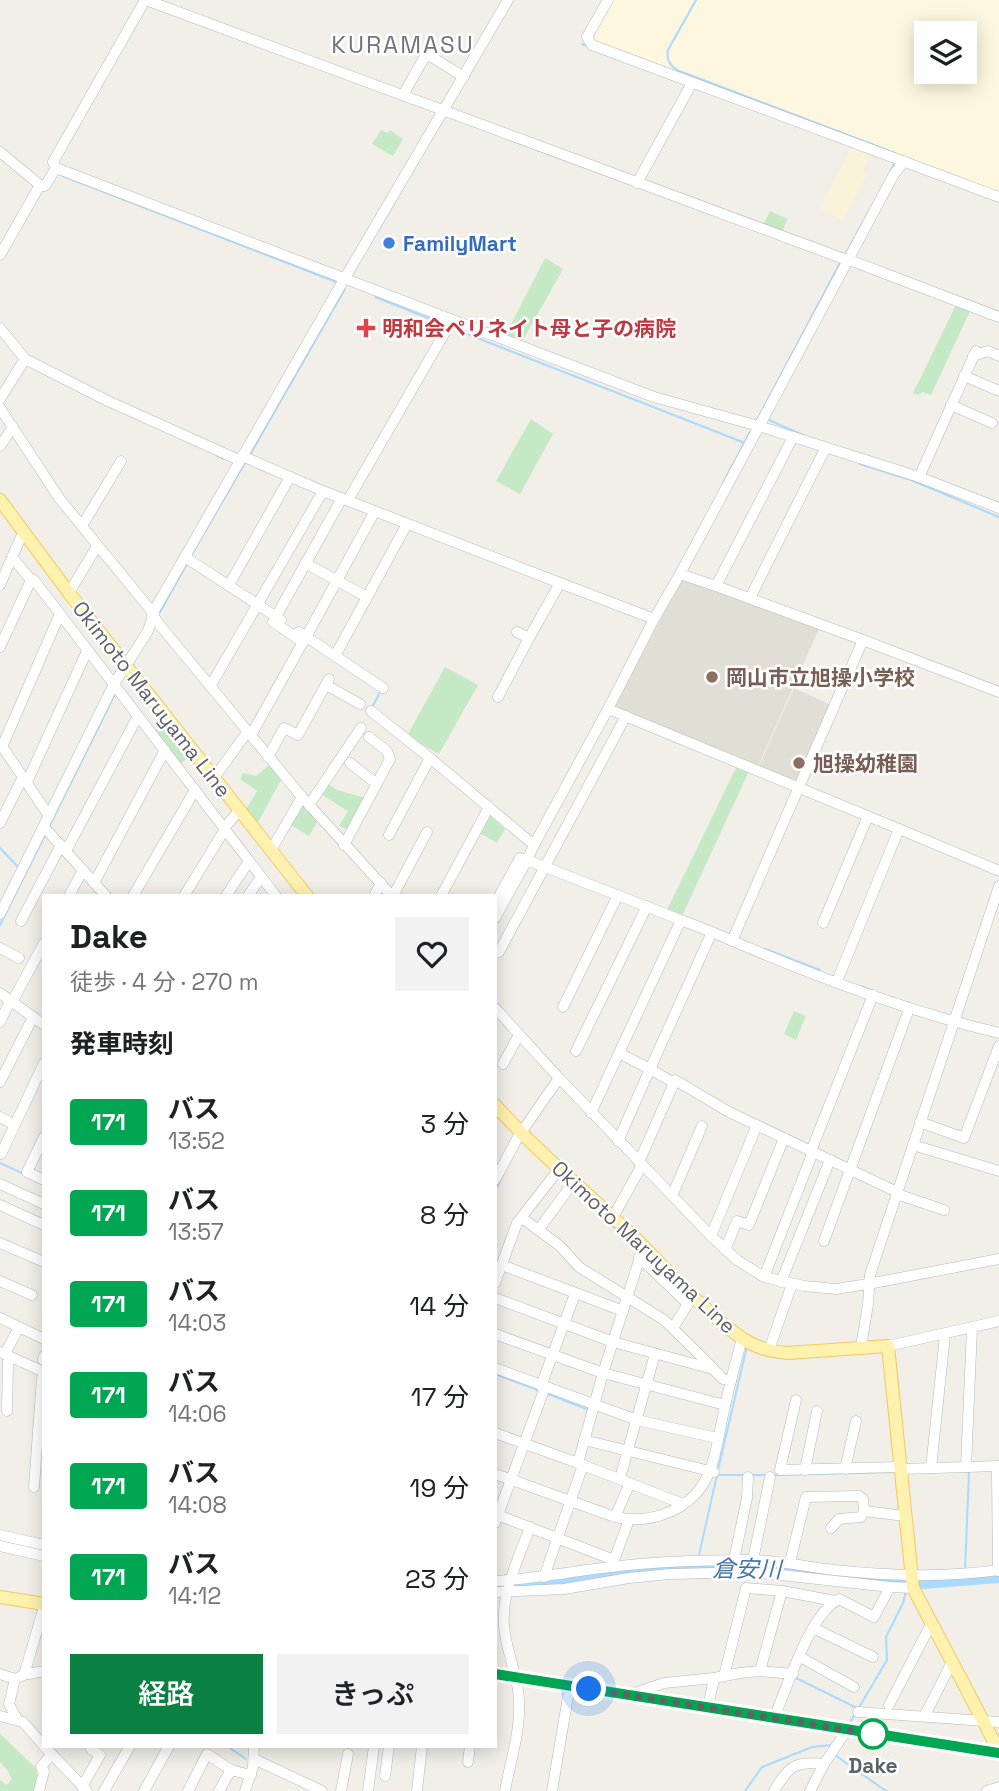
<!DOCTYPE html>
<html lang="ja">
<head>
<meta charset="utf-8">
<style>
  :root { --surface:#fff; --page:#f2f2f2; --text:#202124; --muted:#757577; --accent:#0b8043 }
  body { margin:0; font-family:"Space Grotesk","Noto Sans JP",sans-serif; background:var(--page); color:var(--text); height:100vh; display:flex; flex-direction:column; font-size:26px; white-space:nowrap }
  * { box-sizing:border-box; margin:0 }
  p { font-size:23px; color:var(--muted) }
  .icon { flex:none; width:38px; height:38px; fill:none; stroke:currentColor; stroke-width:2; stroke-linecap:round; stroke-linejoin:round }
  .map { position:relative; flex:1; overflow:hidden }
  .drawer { position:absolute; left:42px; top:894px; width:455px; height:854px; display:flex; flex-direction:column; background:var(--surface); border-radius:0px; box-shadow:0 4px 18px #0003 }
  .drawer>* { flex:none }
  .badge { padding:0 14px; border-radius:5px; font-size:24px; line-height:46px }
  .fabs { position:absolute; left:914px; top:21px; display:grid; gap:14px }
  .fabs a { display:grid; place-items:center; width:63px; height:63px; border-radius:0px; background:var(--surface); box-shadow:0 4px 18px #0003; font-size:35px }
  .you { position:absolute; width:35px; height:35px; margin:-18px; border:5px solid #fff; border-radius:50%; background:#1a73e8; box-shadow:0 0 0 10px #1a73e833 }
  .map>.badge { position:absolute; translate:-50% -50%; box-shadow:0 0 0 4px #fff }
  h2 { padding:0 28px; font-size:26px; line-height:63px }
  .round { display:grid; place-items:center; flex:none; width:74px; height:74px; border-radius:0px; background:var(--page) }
  .overview { display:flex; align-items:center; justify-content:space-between; height:119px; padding:0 28px }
  h1 { font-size:33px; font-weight:600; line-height:52px }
  .action { display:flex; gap:14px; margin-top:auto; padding:14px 28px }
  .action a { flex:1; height:80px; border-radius:0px; background:var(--accent); color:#fff; font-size:28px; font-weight:600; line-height:80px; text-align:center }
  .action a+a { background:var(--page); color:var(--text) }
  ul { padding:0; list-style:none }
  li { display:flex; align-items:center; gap:21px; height:91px; padding:0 28px }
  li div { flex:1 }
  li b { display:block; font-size:26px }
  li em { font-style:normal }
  li .badge { min-width:77px; font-weight:700; text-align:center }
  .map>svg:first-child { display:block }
  .commercial { fill:#fef7e0; fill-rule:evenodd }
  .education { fill:#e1ded6 }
  .green { fill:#c5e8c5 }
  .sand { fill:#fbf3d9 }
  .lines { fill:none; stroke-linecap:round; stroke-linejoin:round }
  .stream { stroke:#aadaff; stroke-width:2 }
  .river { stroke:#aadaff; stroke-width:12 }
  .minor-casing { stroke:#b5b8bc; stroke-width:11 }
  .major-casing { stroke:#f2c960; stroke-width:14 }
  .minor { stroke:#fff; stroke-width:10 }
  .major { stroke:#fff2af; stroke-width:12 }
  .line-casing { stroke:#fff; stroke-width:16 }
  .line { stroke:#00a651; stroke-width:10 }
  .walk { stroke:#5f6368; stroke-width:7; stroke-dasharray:0 12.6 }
  .shop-dot { fill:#3f7fe0; stroke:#fff; stroke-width:2.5 }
  .health-dot { fill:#e0444e; stroke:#fff; stroke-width:2.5 }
  .education-dot { fill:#8d6e63; stroke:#fff; stroke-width:2.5 }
  .stop-dot { fill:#fff; stroke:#00a651; stroke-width:3.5 }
  .labels { text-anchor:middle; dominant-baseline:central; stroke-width:5; stroke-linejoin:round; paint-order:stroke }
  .shop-label { font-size:21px; font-weight:bold; fill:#366cbe; stroke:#fff; text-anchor:start }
  .health-label { font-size:21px; font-weight:bold; fill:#be3a42; stroke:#fff; text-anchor:start }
  .education-label { font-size:21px; font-weight:bold; fill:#785e54; stroke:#fff; text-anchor:start }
  .street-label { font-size:21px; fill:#5f6368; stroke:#fff }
  .stop-label { font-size:21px; font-weight:bold; fill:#5f6368; stroke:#fff }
  .water-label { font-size:23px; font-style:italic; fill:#4174aa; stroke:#fff }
  .quarter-label { font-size:24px; letter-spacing:2px; fill:#70757a; stroke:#fff }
</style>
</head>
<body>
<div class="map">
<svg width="999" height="1791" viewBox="0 0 999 1791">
  <rect width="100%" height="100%" fill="#f1efe8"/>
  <!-- commercial -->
  <path class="commercial" d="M 611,0 L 999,0 L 999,195 L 595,43 L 591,35 ZM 926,33 L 964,33 L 964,72 L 926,72 Z"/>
  <!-- education -->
  <g class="education">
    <polygon points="683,577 819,629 758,766 615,706"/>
    <polygon points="794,688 831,705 796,781 759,766"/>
  </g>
  <!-- green -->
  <g class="green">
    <polygon points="381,130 388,133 390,130 403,139 393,156 372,144"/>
    <polygon points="770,211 788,219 781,234 762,227"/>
    <polygon points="545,258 563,269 523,340 520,342 505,336"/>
    <polygon points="956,305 970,311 931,395 923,392 918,395 913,393"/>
    <polygon points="531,419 553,434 520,494 496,481"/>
    <polygon points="445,667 478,685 439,754 407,736"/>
    <polygon points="163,724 189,757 181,763 155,730"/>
    <polygon points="269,765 281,780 256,826 245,811 257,791 240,779 243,773 256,776"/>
    <polygon points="737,766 749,771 682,916 667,910"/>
    <polygon points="325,782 337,790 365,798 350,830 339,826 348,811 319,793"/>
    <polygon points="300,802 317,822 309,836 288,823"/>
    <polygon points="489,814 505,829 497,843 478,832"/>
    <polygon points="794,1011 806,1016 796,1040 784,1034"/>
    <polygon points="0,1734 36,1768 38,1780 35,1791 0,1791 0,1780 6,1785 12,1780 8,1771 0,1762"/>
  </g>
  <!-- sand -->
  <polygon class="sand" points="852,147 872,154 863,171 867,174 843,221 820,208"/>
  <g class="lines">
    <!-- stream -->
    <g class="stream">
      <path d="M 696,0 L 668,50 C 666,59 669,65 677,70 L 895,153"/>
      <polyline points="582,44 589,47"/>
      <polyline points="890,172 895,162"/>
      <polyline points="63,176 336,282"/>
      <polyline points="379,229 396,200"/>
      <polyline points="845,255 869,211"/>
      <polyline points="375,297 443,324"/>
      <polyline points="454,329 745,443"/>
      <polyline points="757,420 840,263"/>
      <polyline points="769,420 805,436"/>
      <polyline points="251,453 345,289"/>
      <polyline points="216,455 224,459"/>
      <polyline points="860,464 911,480 999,517"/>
      <polyline points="257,468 268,472"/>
      <polyline points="723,483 750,432"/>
      <polyline points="191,556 246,461"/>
      <polyline points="160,612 187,564"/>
      <polyline points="373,706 380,692"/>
      <polyline points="49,827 114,696"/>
      <polyline points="0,848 19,868"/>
      <polyline points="0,925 45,835"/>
      <polyline points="765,949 820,970"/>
      <polyline points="861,986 873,991"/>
      <polyline points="0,1163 24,1174"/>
      <polyline points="574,1190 621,1234"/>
      <polyline points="495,1191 504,1173"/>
      <polyline points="625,1237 639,1251"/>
      <polyline points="495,1374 540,1391"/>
      <polyline points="548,1394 589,1410"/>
      <polyline points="718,1470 747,1346"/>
      <polyline points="719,1475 745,1475"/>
      <polyline points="751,1475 766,1475"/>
      <polyline points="775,1475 895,1472"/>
      <polyline points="699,1555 717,1475"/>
      <polyline points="965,1570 969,1472"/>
      <polyline points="796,1678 857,1708"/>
      <polyline points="858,1709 887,1660 886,1637 903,1603 906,1591"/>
      <polyline points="849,1724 855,1714"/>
      <polyline points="227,1746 246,1759"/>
      <polyline points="835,1755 886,1791"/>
      <polyline points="745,1791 762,1767 812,1747 832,1745"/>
    </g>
    <!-- river -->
    <g class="river">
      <polyline points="0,1541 44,1551"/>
      <polyline points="495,1586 560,1583 676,1568 787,1569 841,1576 923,1583 999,1577"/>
    </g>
    <!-- minor casing -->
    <g class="minor-casing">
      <g id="minor">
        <polyline points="146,0 847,260"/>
        <polyline points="608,0 587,37 592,45 999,197"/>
        <polyline points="403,95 424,58 430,56 464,77"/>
        <polyline points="0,152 40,185"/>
        <polyline points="56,168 654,397 762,427 919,477 999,508"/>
        <polyline points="637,183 692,83"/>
        <polyline points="0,255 40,185 45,186 56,168 53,162 145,0"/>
        <polyline points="847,259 999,317"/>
        <polyline points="0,328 25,359 108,401 239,460"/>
        <polyline points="973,356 988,351 999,356"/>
        <polyline points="964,376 999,391"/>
        <polyline points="0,399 25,359"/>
        <polyline points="951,405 992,423"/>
        <polyline points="0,408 59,498 149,608 158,623 302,797 271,850"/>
        <polyline points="0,446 13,427"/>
        <polyline points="242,456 323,491 560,583 529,638"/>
        <polyline points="919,477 976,351"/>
        <polyline points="348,500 452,320"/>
        <polyline points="82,526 121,461"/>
        <polyline points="12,557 31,580 34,580 276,896"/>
        <polyline points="185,557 281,620"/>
        <polyline points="305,563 367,597"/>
        <polyline points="680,574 716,586 793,437"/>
        <polyline points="560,583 654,619 680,574 893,176 904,161"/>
        <polyline points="0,585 20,539 25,535"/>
        <polyline points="229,585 290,477"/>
        <polyline points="716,586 863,640 732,941"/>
        <polyline points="69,593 97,546"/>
        <polyline points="750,598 825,449"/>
        <polyline points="299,632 383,688"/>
        <polyline points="306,637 375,511"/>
        <polyline points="863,640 999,692"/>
        <polyline points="0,647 31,580"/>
        <polyline points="335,656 407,524"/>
        <polyline points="211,685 323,491"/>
        <polyline points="326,685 360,704"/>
        <polyline points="498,697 529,638 517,632"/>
        <polyline points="608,709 654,619"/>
        <polyline points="371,711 430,758 389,835"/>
        <polyline points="251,735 303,642 273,622 342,498"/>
        <polyline points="0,743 49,816"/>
        <polyline points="2,747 59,616"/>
        <polyline points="268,757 284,728 298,735 329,679"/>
        <polyline points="430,758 534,845 608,709 899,829"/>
        <polyline points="350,763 377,784"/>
        <polyline points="214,778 248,731"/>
        <polyline points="27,782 87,651"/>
        <polyline points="302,797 392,896"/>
        <polyline points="309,805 361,728"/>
        <polyline points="0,823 23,777"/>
        <polyline points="44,827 106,896"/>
        <polyline points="224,828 239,811"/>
        <polyline points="344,845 390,759 387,751 369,737"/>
        <polyline points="66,851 138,716"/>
        <polyline points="94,883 165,750"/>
        <polyline points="69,896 83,870"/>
        <polyline points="133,896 195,790"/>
        <polyline points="184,896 225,829"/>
        <polyline points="226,896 249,861"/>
        <polyline points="248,896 261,877"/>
        <polyline points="374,896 381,883"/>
        <polyline points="393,896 427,832"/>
        <polyline points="441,896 489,807"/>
        <polyline points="495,904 520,858 527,860 534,845"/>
        <polyline points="0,914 114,684 148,631 155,609 339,288 508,0"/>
        <polyline points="495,918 527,860 681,920 591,1113"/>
        <polyline points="21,921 61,845"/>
        <polyline points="823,923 868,816"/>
        <path d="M 712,932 C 803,972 902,1010 999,1033"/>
        <polyline points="0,948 19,958"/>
        <polyline points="499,952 626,716"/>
        <polyline points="837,981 899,829 999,871"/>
        <polyline points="0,993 44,1025"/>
        <polyline points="12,1002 44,943"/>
        <polyline points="563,1007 618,895"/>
        <polyline points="495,1008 559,1078 518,1137 495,1180"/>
        <polyline points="0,1022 10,1001"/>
        <polyline points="576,1051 647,906"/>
        <polyline points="619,1053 650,1069 712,932 681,920"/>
        <polyline points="503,1064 519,1035"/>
        <polyline points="559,1078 711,1236 737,1260 764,1277 804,1286 836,1289 868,1284 999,1259"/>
        <polyline points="0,1082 33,1017"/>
        <polyline points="674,1083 675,1080 729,1112 897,1192"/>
        <polyline points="0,1117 15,1125"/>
        <polyline points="920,1122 964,1138 999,1046"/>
        <polyline points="44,1137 27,1172 44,1180"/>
        <polyline points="618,1141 650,1069 674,1083 639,1162"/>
        <polyline points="913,1145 999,1171"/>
        <polyline points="811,1151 873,995"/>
        <polyline points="1,1154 44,1063"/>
        <polyline points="0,1184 44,1204"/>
        <polyline points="897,1194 944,1210"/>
        <polyline points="672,1196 702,1126"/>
        <polyline points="0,1205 44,1225"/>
        <polyline points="522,1218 560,1246 579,1267 664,1320 713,1368"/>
        <polyline points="612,1219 642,1165"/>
        <polyline points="539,1229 573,1183"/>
        <polyline points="711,1236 757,1125"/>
        <polyline points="824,1241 909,1009"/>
        <polyline points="0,1243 44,1262"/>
        <polyline points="725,1250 737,1221 749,1225 784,1138"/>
        <polyline points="639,1257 688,1304 673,1328"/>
        <polyline points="502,1265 623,1311"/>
        <polyline points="764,1277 813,1152"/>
        <polyline points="0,1281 32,1295"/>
        <polyline points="781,1282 830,1160"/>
        <polyline points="495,1283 517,1223 559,1169"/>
        <polyline points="495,1298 613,1342 713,1369 723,1379 731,1381"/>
        <polyline points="0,1318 44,1339"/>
        <polyline points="495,1334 603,1373 725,1405"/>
        <polyline points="888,1346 999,1321"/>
        <polyline points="861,1347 868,1304 870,1275 999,886"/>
        <polyline points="769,1350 792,1284"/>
        <polyline points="0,1352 44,1372"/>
        <polyline points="5,1354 19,1327"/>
        <polyline points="43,1360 44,1356"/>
        <polyline points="495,1368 637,1420 717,1438"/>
        <polyline points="541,1386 575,1294"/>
        <polyline points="796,1400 780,1470 900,1467"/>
        <polyline points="7,1411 8,1362"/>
        <polyline points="495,1433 578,1463"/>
        <polyline points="584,1440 714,1472"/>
        <polyline points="583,1465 683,1504"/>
        <polyline points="966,1467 972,1328"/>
        <polyline points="931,1468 945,1335"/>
        <polyline points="845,1469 856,1421"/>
        <polyline points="901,1469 999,1466"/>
        <polyline points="805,1470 817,1411"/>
        <polyline points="997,1472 998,1571"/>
        <path d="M 495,1474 L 615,1517 C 652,1525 693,1510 709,1473 C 717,1454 719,1431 724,1411 C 729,1386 736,1362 742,1338"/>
        <polyline points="620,1478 655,1354"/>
        <polyline points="34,1487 42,1378"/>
        <polyline points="495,1514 614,1560"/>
        <polyline points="615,1517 630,1483"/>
        <polyline points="495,1523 545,1387"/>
        <polyline points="831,1528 839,1519 861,1517 864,1511"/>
        <polyline points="0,1535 44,1545"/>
        <polyline points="0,1546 44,1556"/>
        <polyline points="734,1560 747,1498 748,1477"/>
        <polyline points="753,1560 770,1477"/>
        <polyline points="790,1562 806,1497 859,1496 863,1499 864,1511 905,1516"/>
        <polyline points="613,1563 629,1520"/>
        <polyline points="544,1577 583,1465 578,1463 603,1373 643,1248"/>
        <path d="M 495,1581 C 534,1579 573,1571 611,1567 C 657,1561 704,1560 750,1560 C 779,1560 806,1567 834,1570 C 889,1576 944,1578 999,1570"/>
        <polyline points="495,1592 564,1589 629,1578 670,1574 754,1572 890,1587"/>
        <polyline points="813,1628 873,1657"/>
        <polyline points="800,1657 854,1687"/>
        <polyline points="760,1671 782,1591"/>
        <polyline points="25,1672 29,1672 29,1674 44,1671"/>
        <polyline points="0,1674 15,1679 24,1675 44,1607"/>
        <polyline points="724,1676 746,1588 782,1591 835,1601"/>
        <polyline points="15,1679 9,1704 17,1719"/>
        <polyline points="632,1694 664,1683 714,1678 740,1673 760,1671 793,1674"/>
        <polyline points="889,1705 931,1624"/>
        <polyline points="708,1708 714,1678"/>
        <polyline points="858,1712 999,1722"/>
        <polyline points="925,1715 952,1662"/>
        <polyline points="0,1716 23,1722 44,1746"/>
        <path d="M 774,1718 C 787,1688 810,1613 839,1599 L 874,1617 L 890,1587 L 913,1588"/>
        <polyline points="44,1746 87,1791"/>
        <polyline points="254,1759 322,1791"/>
        <polyline points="468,1762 470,1746"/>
        <polyline points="385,1776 389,1746"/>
        <polyline points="82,1787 100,1755 91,1749 92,1746"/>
        <polyline points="39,1791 44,1771 41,1767 51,1755"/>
        <polyline points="104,1791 130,1746"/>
        <polyline points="144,1791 169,1746"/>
        <polyline points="188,1791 207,1754 231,1770"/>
        <polyline points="219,1791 231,1770 251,1775"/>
        <polyline points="245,1791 253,1767 254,1746"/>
        <polyline points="341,1791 348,1754"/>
        <polyline points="368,1791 374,1746"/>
        <polyline points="417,1791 422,1746"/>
        <path d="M 505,1791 C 510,1762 521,1730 519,1700 C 518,1675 506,1651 504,1626 C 501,1593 519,1558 530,1527"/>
        <polyline points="552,1791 570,1685"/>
        <path d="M 774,1791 C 789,1766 794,1761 824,1764"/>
        <polyline points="810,1791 824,1764 847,1730"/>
        <polyline points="987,1791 999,1787"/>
      </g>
    </g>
    <!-- major casing -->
    <g class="major-casing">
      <g id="major">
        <polyline points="0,500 69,593 307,896"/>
        <path d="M 495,1105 C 538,1153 588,1193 634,1237 C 669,1272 703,1311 743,1339 C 757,1348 773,1352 788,1353 L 888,1346 L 913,1588 L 999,1751"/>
        <polyline points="0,1597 44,1604"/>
        <polyline points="495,1674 999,1753"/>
      </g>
    </g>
    <!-- minor -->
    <use href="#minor" class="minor"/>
    <!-- major -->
    <use href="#major" class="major"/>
  </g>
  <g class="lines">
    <!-- line casing -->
    <g class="line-casing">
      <polyline id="line" points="495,1674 999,1753"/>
    </g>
    <!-- line -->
    <use href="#line" class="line"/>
    <!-- walk -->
    <polyline class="walk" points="589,1689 873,1734"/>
  </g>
  <!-- markers -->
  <circle class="shop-dot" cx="389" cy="243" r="7"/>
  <path class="health-dot" d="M362.5 317.5h7v7h7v7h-7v7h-7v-7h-7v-7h7z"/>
  <g class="education-dot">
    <circle cx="712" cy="677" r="7"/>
    <circle cx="799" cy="763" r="7"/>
  </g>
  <circle class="stop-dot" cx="873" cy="1734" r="14"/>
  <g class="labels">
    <!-- shop labels -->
    <g class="shop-label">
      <text x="403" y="243">FamilyMart</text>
    </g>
    <!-- health labels -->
    <g class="health-label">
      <text x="382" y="328">明和会ペリネイト母と子の病院</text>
    </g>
    <!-- education labels -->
    <g class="education-label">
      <text x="726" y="677">岡山市立旭操小学校</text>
      <text x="813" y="763">旭操幼稚園</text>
    </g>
    <!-- street labels -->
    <g class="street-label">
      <text transform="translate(152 699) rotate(52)">Okimoto Maruyama Line</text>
      <text transform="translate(644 1247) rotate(43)">Okimoto Maruyama Line</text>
    </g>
    <!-- stop labels -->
    <g class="stop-label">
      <text x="873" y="1765">Dake</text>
    </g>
    <!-- water labels -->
    <g class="water-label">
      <text transform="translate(747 1569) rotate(1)">倉安川</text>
    </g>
    <!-- quarter labels -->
    <g class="quarter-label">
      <text x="403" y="44">KURAMASU</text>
    </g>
  </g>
</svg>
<div class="fabs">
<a><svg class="icon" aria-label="layers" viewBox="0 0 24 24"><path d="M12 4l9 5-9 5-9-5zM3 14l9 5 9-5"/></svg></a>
</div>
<div class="you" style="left:589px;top:1689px"></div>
<section class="drawer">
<div class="overview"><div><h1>Dake</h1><p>徒歩 · 4 分 · 270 m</p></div><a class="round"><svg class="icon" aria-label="heart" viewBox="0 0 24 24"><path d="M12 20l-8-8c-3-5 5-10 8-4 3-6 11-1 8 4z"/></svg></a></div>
<h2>発車時刻</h2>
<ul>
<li><span class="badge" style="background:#00a651;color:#fff">171</span><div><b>バス</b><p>13:52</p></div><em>3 分</em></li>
<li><span class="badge" style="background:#00a651;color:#fff">171</span><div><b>バス</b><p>13:57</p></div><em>8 分</em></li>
<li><span class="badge" style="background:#00a651;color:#fff">171</span><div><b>バス</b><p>14:03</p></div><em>14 分</em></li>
<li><span class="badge" style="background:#00a651;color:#fff">171</span><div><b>バス</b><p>14:06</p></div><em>17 分</em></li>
<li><span class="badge" style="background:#00a651;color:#fff">171</span><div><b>バス</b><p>14:08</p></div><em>19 分</em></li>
<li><span class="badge" style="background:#00a651;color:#fff">171</span><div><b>バス</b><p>14:12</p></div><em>23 分</em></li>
</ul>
<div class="action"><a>経路</a><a>きっぷ</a></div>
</section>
</div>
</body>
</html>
